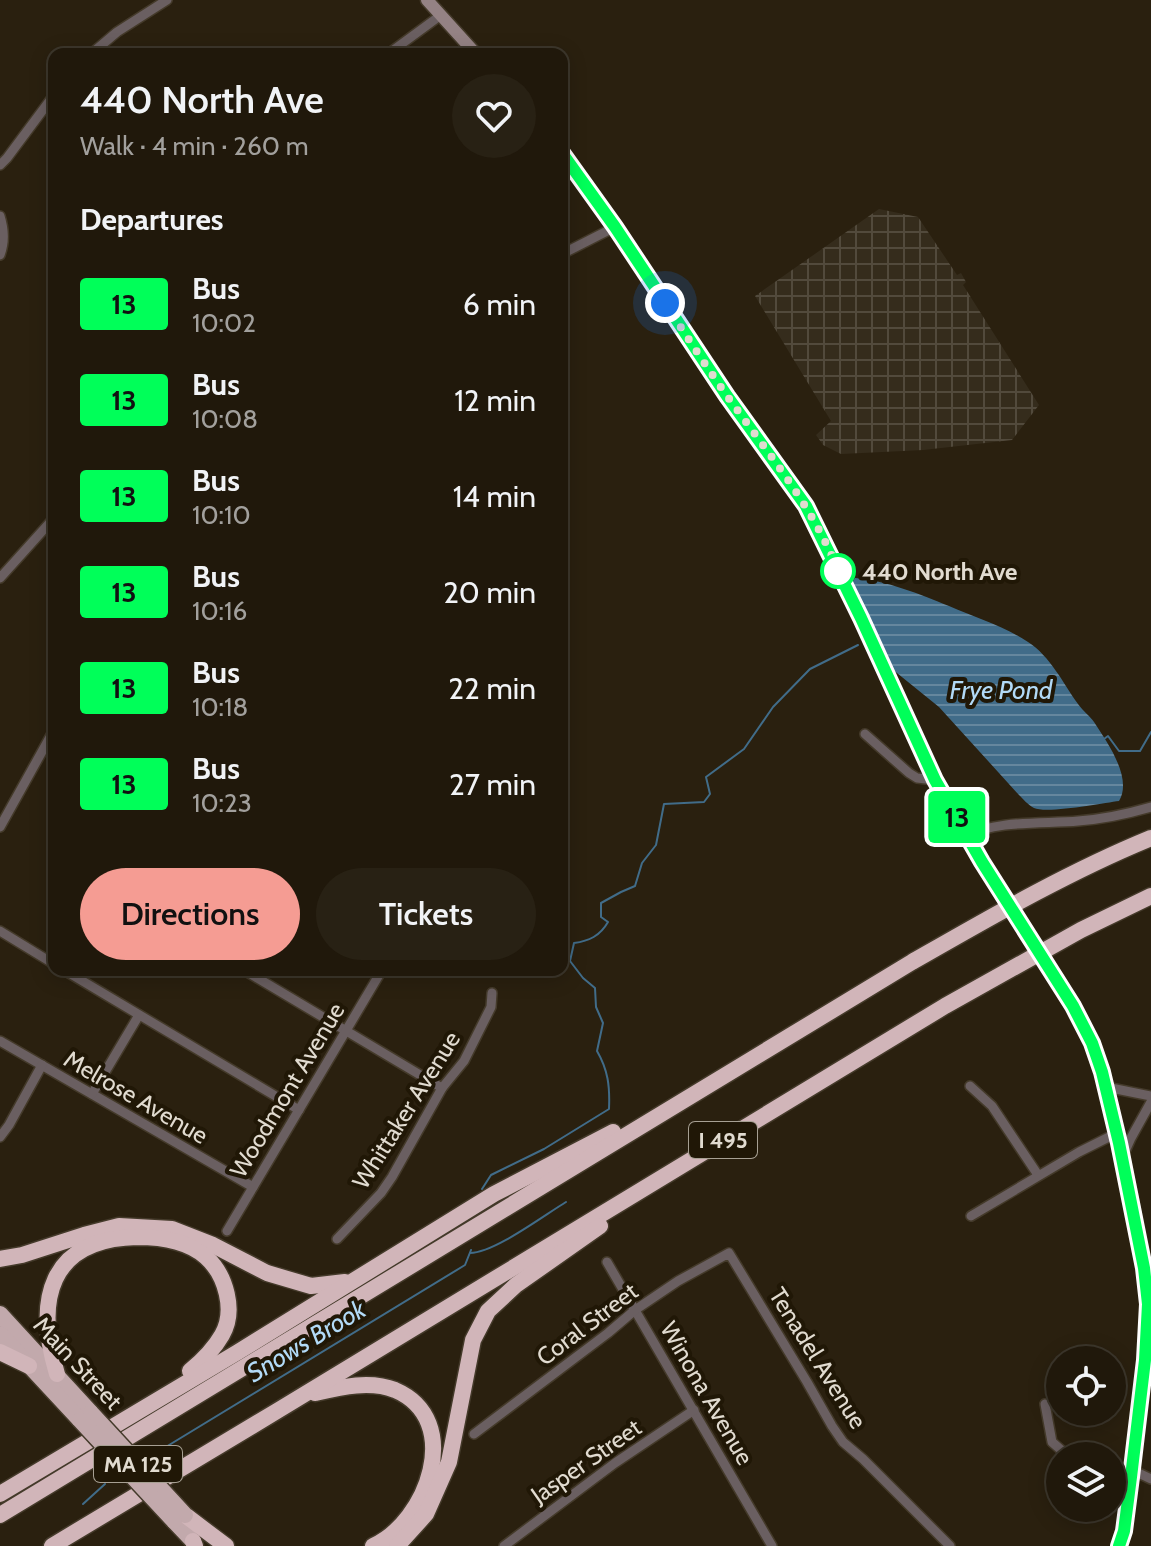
<!DOCTYPE html>
<html lang="en">
<head>
<meta charset="utf-8">
<style>
  :root { --surface:#20180b; --page:#282114; --text:#f1f3f6; --muted:#a2a09d; --line:#3d372c; --accent:#f59c93 }
  body { margin:0; font-family:Cabin,sans-serif; background:var(--page); color:var(--text); height:100vh; display:flex; flex-direction:column; font-size:30px; white-space:nowrap }
  * { box-sizing:border-box; margin:0 }
  p { font-size:26px; color:var(--muted) }
  .icon { flex:none; width:44px; height:44px; fill:none; stroke:currentColor; stroke-width:2; stroke-linecap:round; stroke-linejoin:round }
  .map { position:relative; flex:1; overflow:hidden }
  .sheet { position:absolute; left:48px; top:48px; width:520px; height:928px; display:flex; flex-direction:column; background:var(--surface); border-radius:16px; box-shadow:0 4px 20px #0003,0 0 0 2px var(--line) }
  .sheet>* { flex:none }
  .badge { padding:0 16px; border-radius:6px; font-size:28px; line-height:52px }
  .buttons { position:absolute; left:1046px; top:1346px; display:grid; gap:16px }
  .buttons a { display:grid; place-items:center; width:80px; height:80px; border-radius:50%; background:var(--surface); box-shadow:0 4px 20px #0003,0 0 0 2px var(--line); font-size:40px }
  .you { position:absolute; width:40px; height:40px; margin:-20px; border:6px solid #fff; border-radius:50%; background:#1a73e8; box-shadow:0 0 0 12px #1a73e833 }
  .map>.badge { position:absolute; translate:-50% -50%; box-shadow:0 0 0 4px #fff }
  h2 { padding:0 32px; font-size:30px; line-height:72px }
  .round { display:grid; place-items:center; flex:none; width:84px; height:84px; border-radius:42px; background:var(--page) }
  .headline { display:flex; align-items:center; justify-content:space-between; height:136px; padding:0 32px }
  h1 { font-size:38px; font-weight:600; line-height:60px }
  .action { display:flex; gap:16px; margin-top:auto; padding:16px 32px }
  .action a { flex:1; height:92px; border-radius:48px; background:var(--accent); color:#111; font-size:32px; font-weight:600; line-height:92px; text-align:center }
  .action a+a { background:var(--page); color:var(--text) }
  ul { padding:0; list-style:none }
  li { display:flex; align-items:center; gap:24px; height:96px; padding:0 32px }
  li div { flex:1 }
  li b { display:block; font-size:30px }
  li em { font-style:normal }
  li .badge { min-width:88px; font-weight:700; text-align:center }
  .map>svg:first-child { display:block }
  .industrial { fill:url(#industrial-grid) }
  .water { fill:url(#water-rules) }
  .lines { fill:none; stroke-linecap:round; stroke-linejoin:round }
  .stream { stroke:#416c89; stroke-width:2 }
  .minor-casing { stroke:#443a2a; stroke-width:12 }
  .secondary-casing { stroke:#443a2a; stroke-width:15 }
  .trunk-casing { stroke:#443a2a; stroke-width:19 }
  .motorway-casing { stroke:#443a2a; stroke-width:19 }
  .minor { stroke:#6a5f61; stroke-width:9 }
  .secondary { stroke:#948284; stroke-width:12 }
  .trunk { stroke:#c2a9ac; stroke-width:16 }
  .motorway { stroke:#d1b5b9; stroke-width:16 }
  .secondary-bridge-casing { stroke:#443a2a; stroke-width:15; stroke-linecap:butt }
  .trunk-bridge-casing { stroke:#443a2a; stroke-width:19; stroke-linecap:butt }
  .secondary-bridge { stroke:#948284; stroke-width:12 }
  .trunk-bridge { stroke:#c2a9ac; stroke-width:16 }
  .line-casing { stroke:#fff; stroke-width:18 }
  .line { stroke:#00ff59; stroke-width:12 }
  .walk { stroke:#e1dbd0; stroke-width:8; stroke-dasharray:0 14.4 }
  .stop-dot { fill:#fff; stroke:#00ff59; stroke-width:4 }
  .labels { text-anchor:middle; dominant-baseline:central; stroke-width:8; stroke-linejoin:round; paint-order:stroke }
  .shield { fill:#201706; stroke:#a7a093; stroke-width:2 }
  .shield-label { font-size:22px; font-weight:bold; fill:#e1dbd0 }
  .stop-label { font-size:24px; font-weight:bold; fill:#e1dbd0; stroke:#201706; text-anchor:start }
  .street-label { font-size:24px; fill:#e1dbd0; stroke:#201706 }
  .water-label { font-size:26px; font-style:italic; fill:#b2daf7; stroke:#201706 }
</style>
</head>
<body>
<div class="map">
<svg width="1151" height="1546" viewBox="0 0 1151 1546">
  <defs>
    <pattern id="industrial-grid" width="8" height="8" patternUnits="userSpaceOnUse" patternTransform="scale(2)"><rect width="8" height="8" fill="#352c1c"/><path d="M0 4h8M4 0v8" fill="none" stroke="#524a3c"/></pattern>
    <pattern id="water-rules" width="6" height="5" patternUnits="userSpaceOnUse" patternTransform="scale(2)"><rect width="6" height="5" fill="#416c89"/><path d="M0 2.5h6" fill="none" stroke="#65879e"/></pattern>
  </defs>
  <rect width="100%" height="100%" fill="#2a200f"/>
  <!-- industrial -->
  <polygon class="industrial" points="879,209 918,217 957,275 961,273 966,282 963,285 1039,405 1012,440 923,450 841,454 823,445 816,435 831,421 755,296"/>
  <!-- water -->
  <path class="water" d="M 855,578 C 885,580 922,595 949,606 C 976,618 1004,626 1028,642 C 1050,656 1063,683 1078,704 C 1083,711 1090,716 1094,722 C 1107,742 1133,778 1119,801 C 1103,803 1047,814 1034,808 C 1028,805 1023,799 1019,795 L 939,707 L 892,669 L 851,584 Z"/>
  <g class="lines">
    <!-- stream -->
    <g class="stream">
      <polyline points="1104,739 1108,736 1119,751 1140,751 1151,732"/>
      <path d="M 482,1189 L 491,1175 L 544,1149 L 609,1109 C 610,1086 608,1070 597,1051 L 603,1023 L 596,1007 L 595,988 L 583,978 L 570,961 L 574,943 C 589,941 600,936 608,922 L 601,917 L 601,903 L 621,892 L 635,886 L 642,863 L 656,845 L 664,804 L 704,802 L 710,794 L 706,777 L 744,749 L 773,707 L 810,669 L 858,645"/>
      <path d="M 470,1253 C 494,1253 543,1216 566,1202"/>
      <polyline points="151,1456 465,1265 471,1250"/>
      <polyline points="83,1504 105,1484"/>
    </g>
    <!-- minor casing -->
    <g class="minor-casing">
      <g id="minor">
        <polyline points="91,54 117,32 167,0"/>
        <polyline points="388,54 441,15"/>
        <polyline points="0,165 7,158 54,95"/>
        <path d="M 0,216 C 4,229 5,242 0,255"/>
        <polyline points="562,254 615,227"/>
        <polyline points="0,578 54,518"/>
        <polyline points="865,734 909,773 917,778 935,780"/>
        <polyline points="0,827 54,730"/>
        <path d="M 967,836 C 995,820 1045,824 1078,821 C 1103,819 1127,814 1151,807"/>
        <polyline points="0,931 54,964"/>
        <polyline points="64,970 299,1110"/>
        <polyline points="244,970 442,1088"/>
        <polyline points="0,1041 253,1187"/>
        <polyline points="970,1086 992,1106 1038,1175"/>
        <polyline points="1106,1087 1151,1096"/>
        <polyline points="92,1094 139,1015"/>
        <polyline points="0,1137 9,1125 42,1065"/>
        <polyline points="1122,1158 1131,1138 1151,1102"/>
        <polyline points="971,1216 1079,1152 1117,1133"/>
        <polyline points="227,1231 382,970"/>
        <polyline points="337,1239 381,1193 392,1177 442,1088 464,1061 491,1007 492,993"/>
        <polyline points="607,1262 772,1546"/>
        <polyline points="1045,1404 1052,1442 1068,1456"/>
        <polyline points="474,1434 608,1333 635,1310 678,1281 729,1253 807,1382 832,1426 843,1442 863,1459 950,1546"/>
        <polyline points="1132,1470 1151,1479"/>
        <polyline points="1112,1494 1115,1496 1128,1498"/>
        <polyline points="504,1546 615,1463 694,1410"/>
      </g>
    </g>
    <!-- secondary casing -->
    <g class="secondary-casing">
      <g id="secondary">
        <polyline points="427,0 476,54"/>
        <polyline points="562,153 615,227 727,396 806,506 861,618 936,782 989,874"/>
        <polyline points="1059,984 1086,1029 1102,1072 1119,1143 1144,1268 1148,1304 1145,1360 1124,1531 1119,1546"/>
      </g>
    </g>
    <!-- trunk casing -->
    <g class="trunk-casing">
      <g id="trunk">
        <polyline points="0,1314 91,1413"/>
        <polyline points="0,1334 80,1420"/>
        <polyline points="174,1521 193,1541"/>
      </g>
    </g>
    <!-- motorway casing -->
    <g class="motorway-casing">
      <g id="motorway">
        <polyline points="0,1259 22,1255 84,1235 119,1226 172,1229 213,1245 267,1273 311,1286 345,1282"/>
        <polyline points="0,1352 29,1366"/>
        <path d="M 57,1374 C 35,1301 48,1239 137,1237 C 160,1237 188,1241 206,1257 C 226,1275 236,1311 222,1335 C 214,1349 202,1361 190,1371"/>
        <path d="M 315,1393 C 341,1387 370,1380 395,1390 C 465,1420 427,1522 373,1546"/>
        <polyline points="0,1494 238,1352 494,1194 613,1132"/>
        <path d="M 0,1515 L 912,962 C 989,918 1068,872 1151,838"/>
        <polyline points="185,1515 226,1546"/>
        <polyline points="193,1541 195,1546"/>
        <polyline points="52,1546 277,1411 945,1006 1081,930 1151,896"/>
        <polyline points="397,1546 426,1514 449,1462 473,1340 488,1311 516,1285 600,1226"/>
      </g>
    </g>
    <!-- minor -->
    <use href="#minor" class="minor"/>
    <!-- secondary -->
    <use href="#secondary" class="secondary"/>
    <!-- trunk -->
    <use href="#trunk" class="trunk"/>
    <!-- motorway -->
    <use href="#motorway" class="motorway"/>
    <!-- secondary-bridge casing -->
    <g class="secondary-bridge-casing">
      <polyline id="secondary-bridge" points="989,874 1059,984"/>
    </g>
    <!-- trunk-bridge casing -->
    <g class="trunk-bridge-casing">
      <g id="trunk-bridge">
        <polyline points="91,1413 185,1515"/>
        <polyline points="80,1420 174,1521"/>
      </g>
    </g>
    <!-- secondary-bridge -->
    <use href="#secondary-bridge" class="secondary-bridge"/>
    <!-- trunk-bridge -->
    <use href="#trunk-bridge" class="trunk-bridge"/>
  </g>
  <g class="lines">
    <!-- line casing -->
    <g class="line-casing">
      <polyline id="line" points="562,153 615,227 727,396 806,506 861,618 935,780 982,862 1073,1006 1092,1043 1102,1072 1119,1143 1144,1268 1148,1304 1145,1360 1131,1477 1124,1531 1119,1546"/>
    </g>
    <!-- line -->
    <use href="#line" class="line"/>
    <!-- walk -->
    <path class="walk" d="M 665,303 C 690,341 714,379 741,415 C 777,465 816,513 838,571"/>
  </g>
  <!-- markers -->
  <circle class="stop-dot" cx="838" cy="571" r="16"/>
  <g class="labels">
    <!-- shield labels -->
    <g class="shield">
      <rect x="689" y="1122" width="68" height="36" rx="6"/>
      <rect x="94" y="1446" width="88" height="36" rx="6"/>
    </g>
    <g class="shield-label">
      <text x="723" y="1140">I 495</text>
      <text x="138" y="1464">MA 125</text>
    </g>
    <!-- stop labels -->
    <g class="stop-label">
      <text x="862" y="571">440 North Ave</text>
    </g>
    <!-- street labels -->
    <g class="street-label">
      <text transform="translate(287 1090) rotate(-59)">Woodmont Avenue</text>
      <text transform="translate(136 1097) rotate(30)">Melrose Avenue</text>
      <text transform="translate(406 1110) rotate(-58)">Whittaker Avenue</text>
      <text transform="translate(587 1324) rotate(-37)">Coral Street</text>
      <text transform="translate(818 1358) rotate(58)">Tenadel Avenue</text>
      <text transform="translate(78 1363) rotate(47)">Main Street</text>
      <text transform="translate(707 1393) rotate(60)">Winona Avenue</text>
      <text transform="translate(586 1461) rotate(-35)">Jasper Street</text>
    </g>
    <!-- water labels -->
    <g class="water-label">
      <text x="1001" y="690">Frye Pond</text>
      <text transform="translate(306 1341) rotate(-31)">Snows Brook</text>
    </g>
  </g>
</svg>
<div class="buttons">
<a><svg class="icon" aria-label="locate" viewBox="0 0 24 24"><circle cx="12" cy="12" r="6"/><path d="M12 2v4M12 18v4M2 12h4M18 12h4"/></svg></a>
<a><svg class="icon" aria-label="layers" viewBox="0 0 24 24"><path d="M12 4l9 5-9 5-9-5zM3 14l9 5 9-5"/></svg></a>
</div>
<div class="you" style="left:665px;top:303px"></div>
<b class="badge" style="left:957px;top:817px;background:#00ff59;color:#111">13</b>
<section class="sheet">
<div class="headline"><div><h1>440 North Ave</h1><p>Walk · 4 min · 260 m</p></div><a class="round"><svg class="icon" aria-label="heart" viewBox="0 0 24 24"><path d="M12 20l-8-8c-3-5 5-10 8-4 3-6 11-1 8 4z"/></svg></a></div>
<h2>Departures</h2>
<ul>
<li><span class="badge" style="background:#00ff59;color:#111">13</span><div><b>Bus</b><p>10:02</p></div><em>6 min</em></li>
<li><span class="badge" style="background:#00ff59;color:#111">13</span><div><b>Bus</b><p>10:08</p></div><em>12 min</em></li>
<li><span class="badge" style="background:#00ff59;color:#111">13</span><div><b>Bus</b><p>10:10</p></div><em>14 min</em></li>
<li><span class="badge" style="background:#00ff59;color:#111">13</span><div><b>Bus</b><p>10:16</p></div><em>20 min</em></li>
<li><span class="badge" style="background:#00ff59;color:#111">13</span><div><b>Bus</b><p>10:18</p></div><em>22 min</em></li>
<li><span class="badge" style="background:#00ff59;color:#111">13</span><div><b>Bus</b><p>10:23</p></div><em>27 min</em></li>
</ul>
<div class="action"><a>Directions</a><a>Tickets</a></div>
</section>
</div>
</body>
</html>
